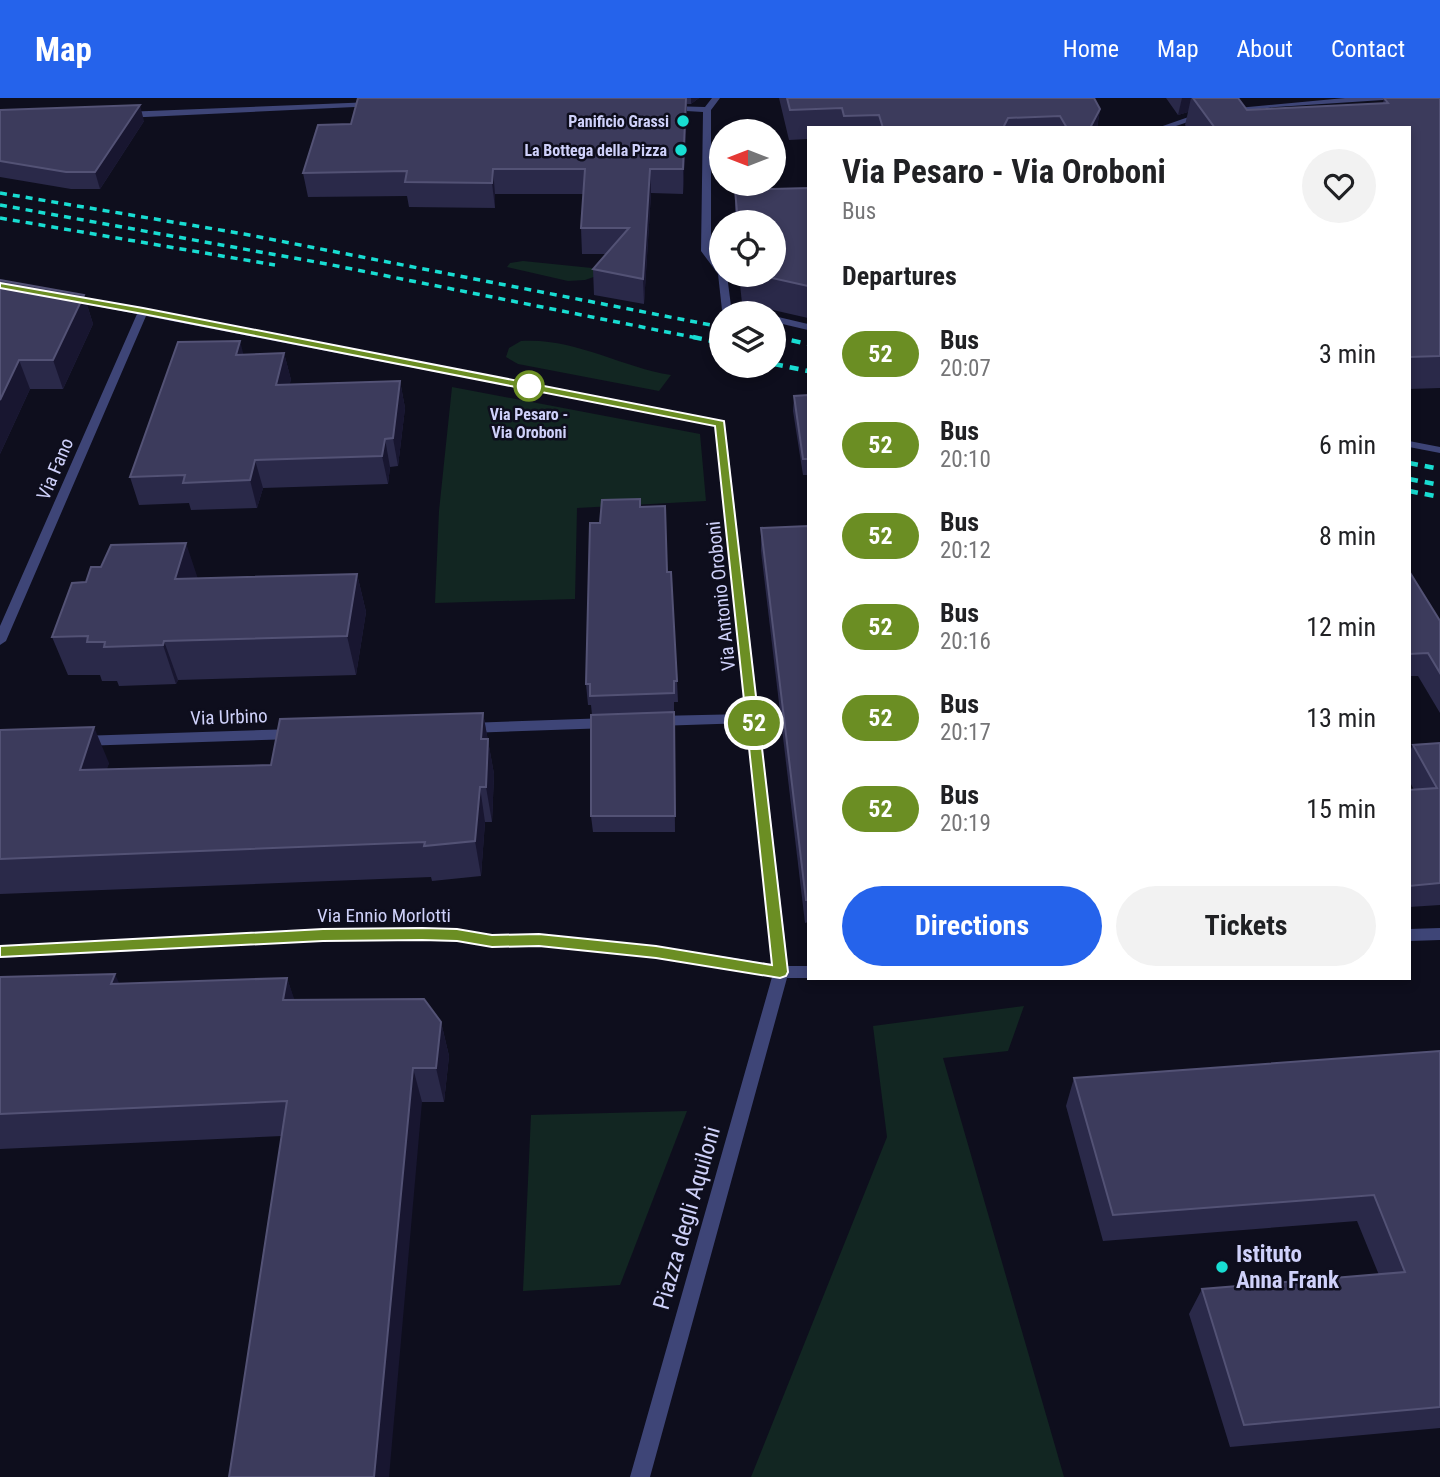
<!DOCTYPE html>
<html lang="en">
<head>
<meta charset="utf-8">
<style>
  :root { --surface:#fff; --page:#f2f2f2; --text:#202124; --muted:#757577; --accent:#2563eb }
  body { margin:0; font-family:"Roboto Condensed",sans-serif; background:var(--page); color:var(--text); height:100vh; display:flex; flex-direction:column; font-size:26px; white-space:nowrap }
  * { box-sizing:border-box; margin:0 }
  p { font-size:23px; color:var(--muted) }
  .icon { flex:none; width:38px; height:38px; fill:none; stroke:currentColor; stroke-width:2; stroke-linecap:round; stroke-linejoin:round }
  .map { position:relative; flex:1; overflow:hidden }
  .panel { position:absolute; left:807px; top:28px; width:604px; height:854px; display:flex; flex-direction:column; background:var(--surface); border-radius:0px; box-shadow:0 4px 10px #0003 }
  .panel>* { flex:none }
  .badge { padding:0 14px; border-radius:23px; font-size:24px; line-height:46px }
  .needle { width:46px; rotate:270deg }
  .tools { position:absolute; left:709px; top:21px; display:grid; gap:14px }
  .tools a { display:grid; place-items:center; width:77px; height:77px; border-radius:50%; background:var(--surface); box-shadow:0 4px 10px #0003; font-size:35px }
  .map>.badge { position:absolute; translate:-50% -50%; box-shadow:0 0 0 4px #fff }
  h2 { padding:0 35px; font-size:26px; line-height:63px }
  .round { display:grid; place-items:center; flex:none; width:74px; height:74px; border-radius:37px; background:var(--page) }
  .summary { display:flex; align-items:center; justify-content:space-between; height:119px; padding:0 35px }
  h1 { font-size:33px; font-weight:700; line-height:52px }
  .cta { display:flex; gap:14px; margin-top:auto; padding:14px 35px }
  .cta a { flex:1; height:80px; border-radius:42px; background:var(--accent); color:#fff; font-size:28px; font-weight:700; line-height:80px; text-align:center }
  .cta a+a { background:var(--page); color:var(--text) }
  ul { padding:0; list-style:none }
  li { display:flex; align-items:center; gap:21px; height:91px; padding:0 35px }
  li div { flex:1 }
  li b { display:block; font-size:26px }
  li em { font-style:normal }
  li .badge { min-width:77px; font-weight:700; text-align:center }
  header { display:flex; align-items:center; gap:42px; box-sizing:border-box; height:98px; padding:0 35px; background:var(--accent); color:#fff }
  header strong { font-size:33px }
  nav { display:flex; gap:38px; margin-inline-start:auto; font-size:24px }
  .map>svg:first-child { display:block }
  .green { fill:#122622 }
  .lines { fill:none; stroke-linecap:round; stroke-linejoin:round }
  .street { fill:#3e4577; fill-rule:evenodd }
  .rail-far1 { stroke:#18ddd2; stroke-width:3.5; stroke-dasharray:7 6; stroke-linecap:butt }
  .rail { stroke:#18ddd2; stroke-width:4.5; stroke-dasharray:9 7; stroke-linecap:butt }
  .wall { fill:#2a2949 }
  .shaded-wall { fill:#181630 }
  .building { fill:#3c3b5c; stroke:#535275; stroke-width:2 }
  .line { fill:#6b8e23; stroke:#fff; stroke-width:2 }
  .poi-dot { fill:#18ddd2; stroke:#0e0e1d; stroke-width:2.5 }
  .stop-dot { fill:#fff; stroke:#6b8e23; stroke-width:3.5 }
  .labels { text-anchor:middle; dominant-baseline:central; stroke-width:5; stroke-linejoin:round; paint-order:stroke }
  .far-poi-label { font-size:16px; font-weight:bold; fill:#cfd1fa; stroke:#0e0e1d; text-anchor:end }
  .far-stop-label { font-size:16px; font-weight:bold; fill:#cfd1fa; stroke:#0e0e1d }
  .street-label { font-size:19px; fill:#cfd1fa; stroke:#0e0e1d }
  .near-street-label { font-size:23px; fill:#cfd1fa; stroke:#0e0e1d }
  .near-poi-label { font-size:23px; font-weight:bold; fill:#cfd1fa; stroke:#0e0e1d; text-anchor:start }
</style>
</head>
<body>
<header>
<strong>Map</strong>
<nav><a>Home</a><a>Map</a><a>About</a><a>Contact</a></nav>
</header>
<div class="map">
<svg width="1440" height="1379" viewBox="0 0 1440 1379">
  <rect width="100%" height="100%" fill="#0e0e1d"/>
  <!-- green -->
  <g class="green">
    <polygon points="523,163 641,175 602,176 585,182 568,183 507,169 510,165"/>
    <path d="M 521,243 C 573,239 621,269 671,277 L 659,293 L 518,266 L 506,259 L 509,250 Z"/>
    <polygon points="452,289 700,336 706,403 577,410 575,501 435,505 439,413"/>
    <polygon points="1024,908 1008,953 943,960 1064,1379 751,1379 887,1039 873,928"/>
    <polygon points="687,1013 620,1187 523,1193 531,1017"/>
  </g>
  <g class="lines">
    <!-- street -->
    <g class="street">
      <polygon points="712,0 720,0 711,12 711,153 721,167 721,177 727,177 731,208 751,213 752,215 722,212 718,176 701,153 703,14 669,12 665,10 669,8 705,9"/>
      <polygon points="1345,0 1387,0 1383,2 1276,9 1227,15 1223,13 1227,11"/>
      <polygon points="373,4 377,6 376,8 124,20 120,17 124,14"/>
      <polygon points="1203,14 1207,16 1206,18 1170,30 1157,30"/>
      <polygon points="67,197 720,323 725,326 788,868 808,868 808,880 787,880 650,1379 630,1379 772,879 656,860 539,848 492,849 457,843 422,842 323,843 0,860 0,848 323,831 422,830 457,831 492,837 539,836 656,848 772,866 747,625 657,628 650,623 657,618 746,616 715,328 146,218 6,543 0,547 0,528 137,216 64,202 64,198"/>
      <polygon points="774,218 808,226 808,232 774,224"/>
      <polygon points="1409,343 1440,349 1440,355 1409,349"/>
      <polygon points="609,620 616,625 609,630 468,635 461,630 468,625"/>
      <polygon points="294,631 301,636 294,641 80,648 73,643 80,638"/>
      <polygon points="1440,830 1440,842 1409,843 1409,831"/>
    </g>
    <!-- rail-far1 -->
    <g class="rail-far1">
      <polyline points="0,95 244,136 721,229"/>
      <polyline points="0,107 327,166 702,241"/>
      <polyline points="0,120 275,167"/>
      <polyline points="774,239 784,241"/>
    </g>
    <!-- rail -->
    <g class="rail">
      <polyline points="693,239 721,245"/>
      <polyline points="776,239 808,246"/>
      <polyline points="774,266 808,273"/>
      <polyline points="1409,365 1440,371"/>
      <polyline points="1409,381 1440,387"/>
      <polyline points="1409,393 1440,399"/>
    </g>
  </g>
  <!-- wall -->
  <g class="wall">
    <polygon points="358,0 699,0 691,6 687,6 683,96 651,95 644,206 594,197 593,171 606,156 582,156 581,130 583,96 495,96 495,110 409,109 407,98 308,99 303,75 351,26"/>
    <polygon points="779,0 1094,0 1100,11 1097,30 808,30 808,41 789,42"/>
    <polygon points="1166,0 1238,0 1247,12 1383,5 1384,0 1440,0 1440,290 1409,291 1409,30 1187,30 1185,27 1188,14 1178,17"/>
    <polygon points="0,12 144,23 100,91 71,91 0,79"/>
    <polygon points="808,90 808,220 742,205 739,177 774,177 774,124 735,124 735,92"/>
    <polygon points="0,182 84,197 93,226 63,291 30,291 0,356"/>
    <polygon points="284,255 291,282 289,286 400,283 405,310 398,368 390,369 388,386 263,390 257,410 191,412 189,405 139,407 130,379 243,256"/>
    <polygon points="808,297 808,377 803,377 793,313 794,298"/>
    <polygon points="640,409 667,474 677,583 678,604 674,604 674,616 675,734 593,734 591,718 592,617 591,607 588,607 586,586 600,425"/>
    <polygon points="761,430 808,434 808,824 805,825 761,453"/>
    <polygon points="1409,473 1440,523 1440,615 1418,578 1409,578"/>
    <polygon points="357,476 366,514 356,577 178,582 176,586 119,588 117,583 102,583 100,577 68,577 52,539 197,480"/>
    <polygon points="483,615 494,676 492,724 485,724 481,778 432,783 431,779 0,796 0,632 109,665 106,672 271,667"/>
    <polygon points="1440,645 1440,807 1409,809 1409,692 1414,692 1409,682 1409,655 1413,647"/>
    <polygon points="0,879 120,886 287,880 294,902 441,924 449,958 444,1004 422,1004 282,1038 0,1051"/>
    <polygon points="1440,953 1440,1330 1230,1349 1189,1216 1202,1191 1379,1177 1357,1123 1103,1143 1066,1008 1074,980"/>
  </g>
  <!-- shaded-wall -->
  <g class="shaded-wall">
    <polygon points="686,0 687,16 683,96 683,71"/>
    <polygon points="691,0 699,0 691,6"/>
    <polygon points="1182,0 1191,0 1188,14 1178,17"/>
    <polygon points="140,7 144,23 100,91 95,74"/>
    <polygon points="1100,11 1097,30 1090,30"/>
    <polygon points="493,71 495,96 495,110 492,85"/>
    <polygon points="650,71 651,95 644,206 643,181"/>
    <polygon points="84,197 93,226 63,291 53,262"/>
    <polygon points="240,243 247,270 236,257"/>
    <polygon points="284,255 291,282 283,314 276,287"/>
    <polygon points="19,262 30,291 0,356 0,302"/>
    <polygon points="400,283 405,310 398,368 393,340"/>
    <polygon points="385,341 390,369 388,386 382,358"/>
    <polygon points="255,362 263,390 257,410 250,382"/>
    <polygon points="186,445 199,484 175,481"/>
    <polygon points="357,476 366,514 356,577 347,538"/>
    <polygon points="164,543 178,582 176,586 163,547"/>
    <polygon points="483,615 494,676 492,724 486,689 481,641"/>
    <polygon points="94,629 109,665 95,708 80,672"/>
    <polygon points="480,689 485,724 481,778 475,743"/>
    <polygon points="115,876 131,911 111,886"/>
    <polygon points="287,880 299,915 283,902"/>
    <polygon points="441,924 449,958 444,1004 436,970"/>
    <polygon points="413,970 422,1004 389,1379 374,1379"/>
  </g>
  <!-- building -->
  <g class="building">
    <polygon points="358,0 686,0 683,71 650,71 643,181 593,171 629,130 581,130 585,71 493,71 492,85 405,84 407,73 303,75 318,27 351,26"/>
    <polygon points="787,0 1094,0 1100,11 1090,30 1067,30 1060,18 1008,20 1003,30 883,30 879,17 844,18 842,10 790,12"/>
    <polygon points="1193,0 1238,0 1247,12 1388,5 1384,0 1440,0 1440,258 1409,259 1409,30 1215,30"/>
    <polygon points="140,7 95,74 66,74 0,63 0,12"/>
    <polygon points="808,90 808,188 759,177 774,177 774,124 738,124 735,92"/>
    <polygon points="0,182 84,197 53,262 19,262 0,302"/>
    <polygon points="240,243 236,257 284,255 276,287 400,283 393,340 385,341 382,358 255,362 250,382 183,385 185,377 130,379 178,244"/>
    <polygon points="808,297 808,361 803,361 794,298"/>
    <polygon points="640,401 640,409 665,408 667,474 671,474 677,583 674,583 674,595 590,598 590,586 586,586 590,425 600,425 602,402"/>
    <polygon points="808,428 808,802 806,802 761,430"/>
    <polygon points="186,445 175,481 357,476 347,538 164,543 163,547 104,549 105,544 87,544 88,538 52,539 72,485 86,484 91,469 101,469 111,447"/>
    <polygon points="1409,473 1440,523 1440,575 1428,555 1409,556"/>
    <polygon points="674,614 675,718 591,718 591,617"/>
    <polygon points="483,615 481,641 488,641 486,689 480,689 475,743 424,748 425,744 0,761 0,632 94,629 80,672 271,667 280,621"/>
    <polygon points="1440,645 1440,785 1409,788 1409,692 1437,690 1413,647"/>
    <polygon points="115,876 111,886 287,880 283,902 424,901 441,924 436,970 413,970 374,1379 229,1379 287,1003 0,1016 0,879"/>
    <polygon points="1440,953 1440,1309 1244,1327 1202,1191 1405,1174 1374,1097 1113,1117 1074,980"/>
  </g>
  <!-- line -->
  <polygon class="line" points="0,185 143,210 724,323 788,874 786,878 780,880 656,860 539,848 492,849 457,843 422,842 323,843 0,859 0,848 323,831 422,830 457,831 492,837 539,836 656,848 772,867 715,328 143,216 0,190"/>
  <!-- markers -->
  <g class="poi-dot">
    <circle cx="683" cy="23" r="7"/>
    <circle cx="681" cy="52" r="7"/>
    <circle cx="1222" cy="1169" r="7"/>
  </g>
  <circle class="stop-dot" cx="529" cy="288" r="14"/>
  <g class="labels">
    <!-- far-poi labels -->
    <g class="far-poi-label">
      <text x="669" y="23">Panificio Grassi</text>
      <text x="667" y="52">La Bottega della Pizza</text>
    </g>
    <!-- far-stop labels -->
    <g class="far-stop-label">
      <text x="529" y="316">Via Pesaro -<tspan x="529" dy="18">Via Oroboni</tspan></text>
    </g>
    <!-- street labels -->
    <g class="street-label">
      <text transform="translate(55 371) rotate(-67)">Via Fano</text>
      <text transform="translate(721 498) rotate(-96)">Via Antonio Oroboni</text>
      <text transform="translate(229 619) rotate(-2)">Via Urbino</text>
      <text x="384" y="817">Via Ennio Morlotti</text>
    </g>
    <!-- near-street labels -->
    <g class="near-street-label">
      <text transform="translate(687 1120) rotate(-74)">Piazza degli Aquiloni</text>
    </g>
    <!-- near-poi labels -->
    <g class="near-poi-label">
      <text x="1236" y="1156">Istituto<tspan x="1236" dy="26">Anna Frank</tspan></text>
    </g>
  </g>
</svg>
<div class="tools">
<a><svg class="needle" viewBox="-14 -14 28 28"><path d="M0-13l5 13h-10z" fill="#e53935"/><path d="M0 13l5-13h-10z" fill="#757577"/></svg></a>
<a><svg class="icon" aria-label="locate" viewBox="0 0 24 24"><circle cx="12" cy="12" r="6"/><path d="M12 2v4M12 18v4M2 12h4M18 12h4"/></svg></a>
<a><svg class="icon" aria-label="layers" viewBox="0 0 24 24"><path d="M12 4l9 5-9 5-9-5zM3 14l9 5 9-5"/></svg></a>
</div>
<b class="badge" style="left:754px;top:625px;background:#6b8e23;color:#fff">52</b>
<section class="panel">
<div class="summary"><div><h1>Via Pesaro - Via Oroboni</h1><p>Bus</p></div><a class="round"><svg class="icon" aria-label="heart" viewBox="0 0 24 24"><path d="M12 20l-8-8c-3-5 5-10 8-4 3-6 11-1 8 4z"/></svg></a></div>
<h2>Departures</h2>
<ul>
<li><span class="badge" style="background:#6b8e23;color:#fff">52</span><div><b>Bus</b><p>20:07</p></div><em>3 min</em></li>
<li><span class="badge" style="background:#6b8e23;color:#fff">52</span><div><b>Bus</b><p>20:10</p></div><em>6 min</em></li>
<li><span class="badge" style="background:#6b8e23;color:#fff">52</span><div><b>Bus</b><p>20:12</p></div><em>8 min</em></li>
<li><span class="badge" style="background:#6b8e23;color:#fff">52</span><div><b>Bus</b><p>20:16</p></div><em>12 min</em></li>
<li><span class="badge" style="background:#6b8e23;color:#fff">52</span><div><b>Bus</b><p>20:17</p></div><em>13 min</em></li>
<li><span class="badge" style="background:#6b8e23;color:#fff">52</span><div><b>Bus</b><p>20:19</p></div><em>15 min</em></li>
</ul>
<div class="cta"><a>Directions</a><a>Tickets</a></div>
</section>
</div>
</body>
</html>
